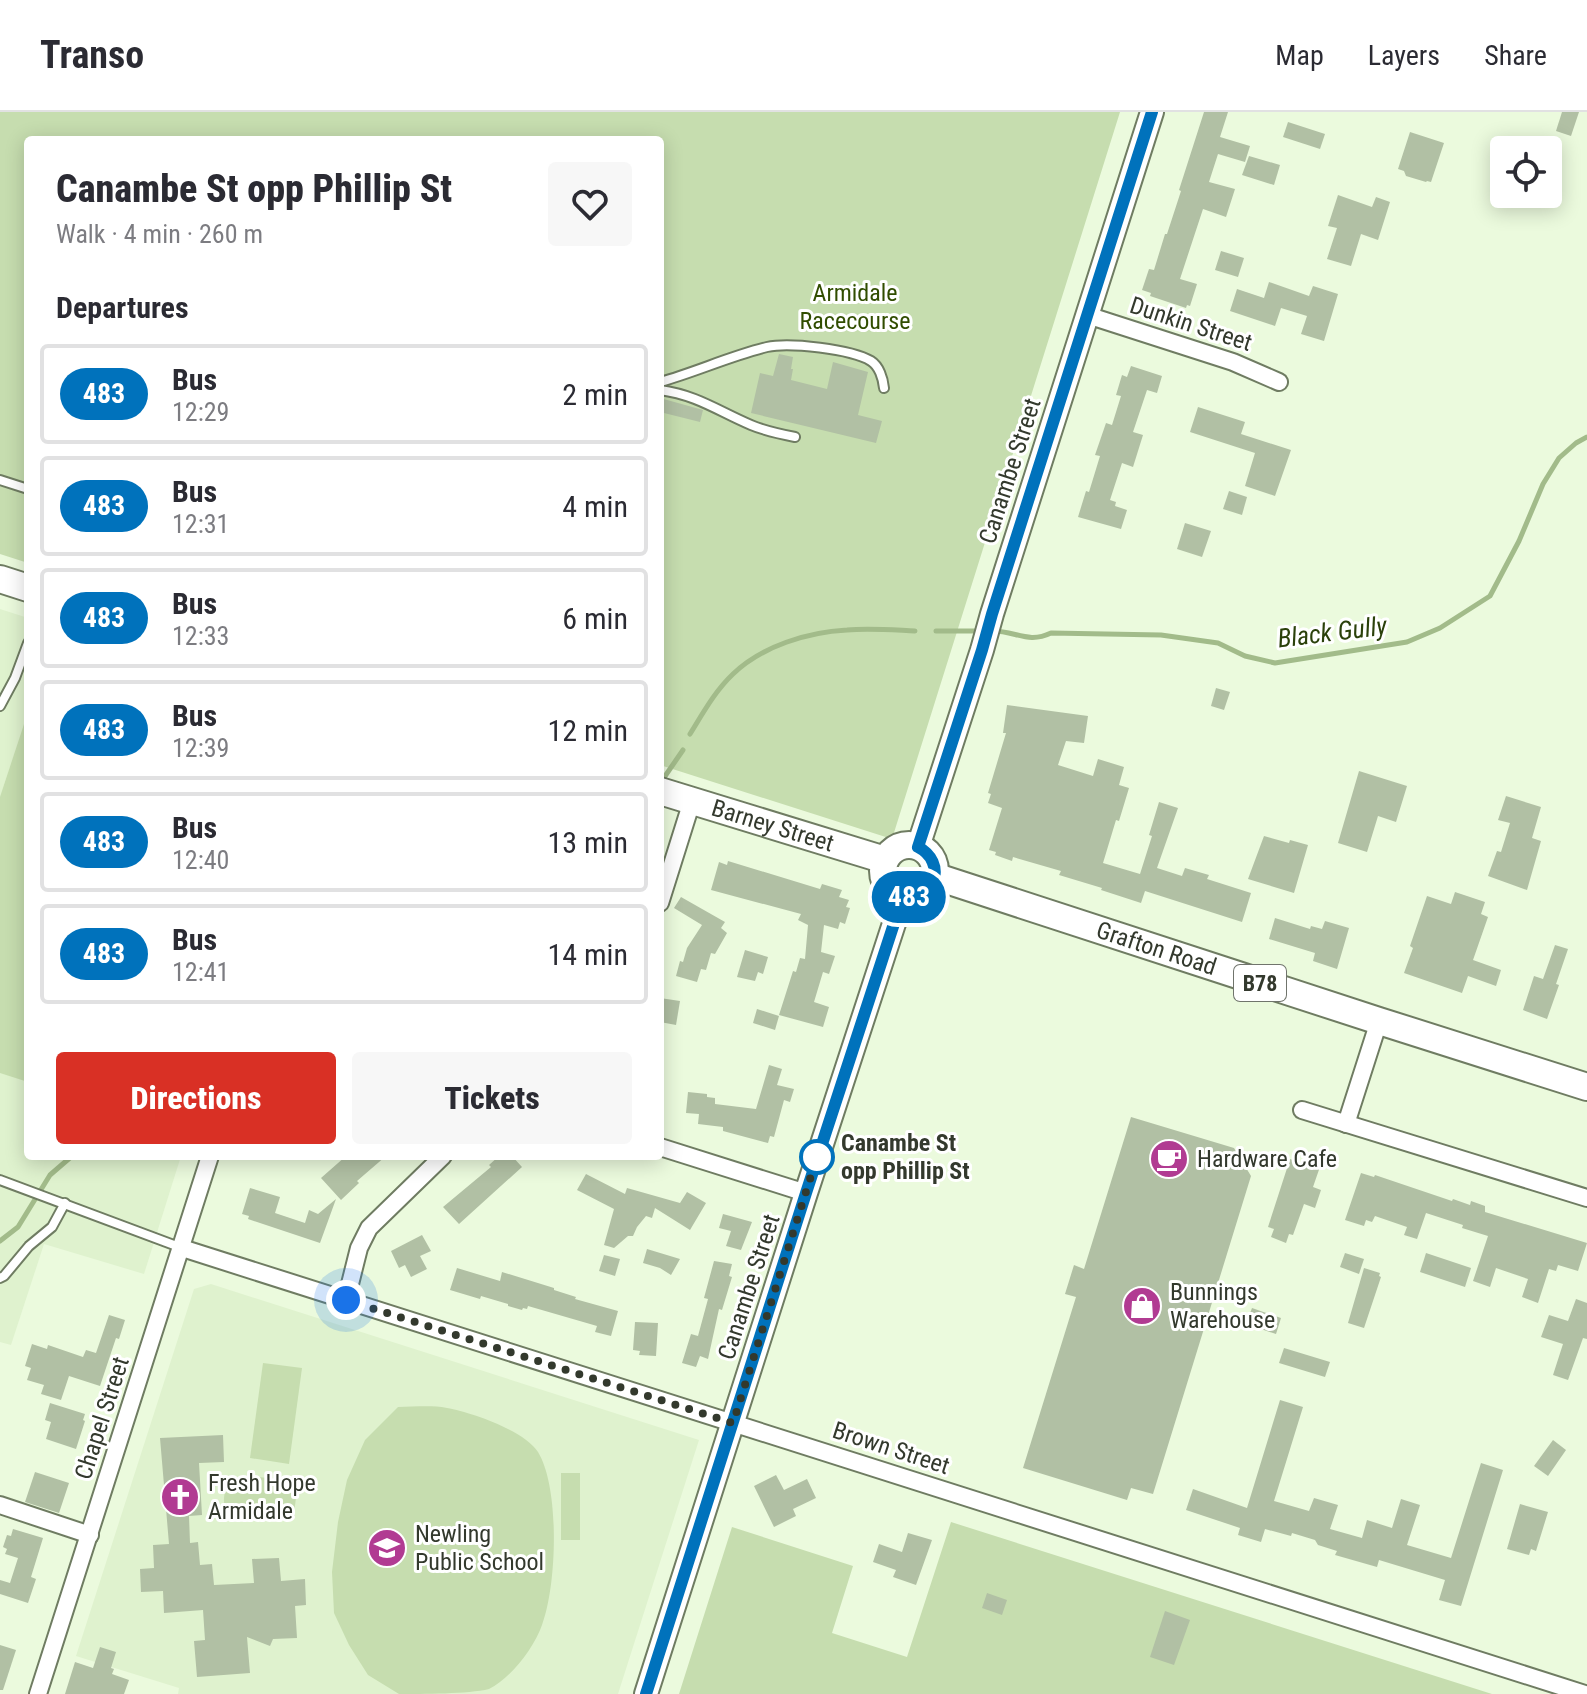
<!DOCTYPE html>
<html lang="en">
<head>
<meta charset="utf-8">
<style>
  :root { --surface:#fff; --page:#f7f7f7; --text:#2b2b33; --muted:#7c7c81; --line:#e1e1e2; --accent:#d93025 }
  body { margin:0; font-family:"Roboto Condensed",sans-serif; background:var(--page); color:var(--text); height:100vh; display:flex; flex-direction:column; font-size:30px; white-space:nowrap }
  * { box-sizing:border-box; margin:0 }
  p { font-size:26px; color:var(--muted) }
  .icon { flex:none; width:44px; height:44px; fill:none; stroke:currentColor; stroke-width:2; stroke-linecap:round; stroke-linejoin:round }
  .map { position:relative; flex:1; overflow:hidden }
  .details { position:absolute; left:24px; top:24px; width:640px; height:1024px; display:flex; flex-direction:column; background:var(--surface); border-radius:8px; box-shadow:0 4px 20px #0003 }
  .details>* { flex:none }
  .badge { padding:0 16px; border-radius:26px; font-size:28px; line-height:52px }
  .buttons { position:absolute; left:1490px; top:24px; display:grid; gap:16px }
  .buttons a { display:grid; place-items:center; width:72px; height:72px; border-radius:8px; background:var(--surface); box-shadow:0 4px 20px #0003; font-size:40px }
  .you { position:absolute; width:40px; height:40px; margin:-20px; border:6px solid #fff; border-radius:50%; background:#1a73e8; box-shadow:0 0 0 12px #1a73e833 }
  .map>.badge { position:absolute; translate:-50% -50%; box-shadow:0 0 0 4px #fff }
  h2 { padding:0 32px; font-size:30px; line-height:72px }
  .round { display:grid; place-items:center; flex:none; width:84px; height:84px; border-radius:8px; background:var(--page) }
  .overview { display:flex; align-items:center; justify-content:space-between; height:136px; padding:0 32px }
  h1 { font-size:38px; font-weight:800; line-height:60px }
  .action { display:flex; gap:16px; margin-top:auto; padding:16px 32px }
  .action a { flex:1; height:92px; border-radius:8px; background:var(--accent); color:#fff; font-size:32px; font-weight:800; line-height:92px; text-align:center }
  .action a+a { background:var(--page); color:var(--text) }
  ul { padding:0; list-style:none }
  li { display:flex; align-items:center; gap:24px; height:100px; margin:0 16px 12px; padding:0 16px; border:4px solid var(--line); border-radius:8px }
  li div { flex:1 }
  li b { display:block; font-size:30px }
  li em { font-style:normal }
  li .badge { min-width:88px; font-weight:700; text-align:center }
  header { display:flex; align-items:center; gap:48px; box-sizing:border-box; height:112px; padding:0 40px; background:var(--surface); border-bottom:2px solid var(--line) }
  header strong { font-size:38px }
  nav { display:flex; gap:44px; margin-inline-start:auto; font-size:28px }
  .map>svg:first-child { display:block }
  .built { fill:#dff2ce }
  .green { fill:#c6ddaf }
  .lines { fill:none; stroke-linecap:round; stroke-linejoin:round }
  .stream { stroke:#a2bb8a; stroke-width:5 }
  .building { fill:#b1c0a4 }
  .lane-casing { stroke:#6f7c62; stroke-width:12 }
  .street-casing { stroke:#6f7c62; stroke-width:20 }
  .secondary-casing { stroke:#6f7c62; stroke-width:26 }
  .primary-casing { stroke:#6f7c62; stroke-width:30 }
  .lane { stroke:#fff; stroke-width:8 }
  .street { stroke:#fff; stroke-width:16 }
  .secondary { stroke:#fff; stroke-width:22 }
  .primary { stroke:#fff; stroke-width:26 }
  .line-casing { stroke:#fff; stroke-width:18 }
  .line { stroke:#0072bc; stroke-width:12 }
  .walk { stroke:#33392d; stroke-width:8; stroke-dasharray:0 14.4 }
  .stop-dot { fill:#fff; stroke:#0072bc; stroke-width:4 }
  .labels { text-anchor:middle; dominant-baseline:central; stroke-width:6; stroke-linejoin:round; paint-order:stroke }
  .shield { fill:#fff; stroke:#70746c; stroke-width:2 }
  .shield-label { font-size:22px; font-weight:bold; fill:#33392d }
  .park-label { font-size:24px; fill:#314d00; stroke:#fff }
  .street-label { font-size:24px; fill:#33392d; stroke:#fff }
  .stop-label { font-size:24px; font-weight:bold; fill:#33392d; stroke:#fff; text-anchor:start }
  .poi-label { font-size:24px; fill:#33392d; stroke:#fff; text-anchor:start }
  .water-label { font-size:26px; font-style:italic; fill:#2b410b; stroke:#fff }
</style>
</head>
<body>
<header>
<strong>Transo</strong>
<nav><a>Map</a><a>Layers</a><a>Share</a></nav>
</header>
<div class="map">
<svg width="1587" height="1582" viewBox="0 0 1587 1582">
  <rect width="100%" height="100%" fill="#ebfadd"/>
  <!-- built -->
  <g class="built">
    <polygon points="0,497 28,506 28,1044 181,1044 144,1162 44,1132 11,1233 0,1230"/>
    <polygon points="211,1172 699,1328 618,1582 178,1582 179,1576 76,1544 194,1177"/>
  </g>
  <!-- green -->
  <g class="green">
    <polygon points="0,0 1120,0 892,727 660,653 660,28 28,28 28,451 0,442"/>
    <polygon points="28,600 28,970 0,961 0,685"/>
    <polygon points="263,1251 302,1256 289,1352 250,1346"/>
    <path d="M 398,1295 C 414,1295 431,1293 447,1296 C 471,1300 525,1319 538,1340 C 560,1376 557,1473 542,1513 C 534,1536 511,1566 489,1577 C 468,1582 423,1582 399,1582 L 368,1563 L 349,1533 L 334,1501 L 332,1460 L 338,1410 L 347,1368 L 365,1328 Z"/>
    <rect x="561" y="1361" width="19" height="67"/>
    <path d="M 239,1365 C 259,1366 283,1362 297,1377 L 294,1402 L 284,1406 L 234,1402 L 224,1392 C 224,1378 226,1371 239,1365 Z"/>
    <polygon points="951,1410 1492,1582 679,1582 732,1415 853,1454 832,1521 907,1545"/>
  </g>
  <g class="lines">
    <!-- stream -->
    <g class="stream">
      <polyline points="936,519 979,519"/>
      <path d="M 993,519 C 1016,519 1028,532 1051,521 L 1161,523 L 1218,531 L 1245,544 L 1275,551 L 1407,530 L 1440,516 L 1490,484 L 1519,429 L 1543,372 L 1559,346 L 1576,331 L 1587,325"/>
      <path d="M 690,622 C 703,601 715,579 733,562 C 762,534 808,520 847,518 C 870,516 893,518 915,519"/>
      <polyline points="661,670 683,638"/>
      <polyline points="0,1129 18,1115 50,1063 72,1044"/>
    </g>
  </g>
  <!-- building -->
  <g class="building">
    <polygon points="1204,0 1228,0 1220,25 1250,34 1245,50 1218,42 1209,70 1235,77 1226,105 1203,97 1180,167 1197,172 1190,194 1187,193 1186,196 1150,184 1151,181 1142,178 1149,157 1154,158 1165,122 1167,122 1181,79 1179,78"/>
    <polygon points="1562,0 1579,0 1571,24 1556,19"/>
    <polygon points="1288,10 1325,22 1320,37 1283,25"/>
    <polygon points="1410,20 1444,31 1431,70 1427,69 1426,70 1406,64 1404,59 1398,57"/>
    <polygon points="1249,44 1280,53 1274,73 1242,63"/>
    <polygon points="1338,83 1372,95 1376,85 1390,90 1378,128 1361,122 1351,154 1327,147 1337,116 1328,114"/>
    <polygon points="1221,139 1244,146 1238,165 1215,158"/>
    <polygon points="1269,170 1309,184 1313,174 1338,182 1324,229 1301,222 1307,204 1281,196 1275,214 1230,199 1237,177 1264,186"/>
    <polygon points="779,242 793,245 791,257 793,257 791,268 827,277 833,250 868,260 858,303 882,309 876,331 751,301 760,261 773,264"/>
    <polygon points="1131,254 1162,264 1157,281 1147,278 1133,320 1143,323 1133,355 1122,351 1110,388 1116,390 1115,394 1127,398 1121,417 1078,405 1086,379 1089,380 1100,344 1095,343 1106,311 1112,313 1121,284 1116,283 1122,263 1127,265"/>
    <polygon points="660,286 703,298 700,310 660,300"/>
    <polygon points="1198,295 1245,310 1241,322 1291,338 1275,384 1245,374 1255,341 1190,320"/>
    <polygon points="1229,379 1247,385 1242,403 1223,397"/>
    <polygon points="1185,411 1211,419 1202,445 1177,437"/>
    <polygon points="1216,576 1230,580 1224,598 1211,594"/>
    <polygon points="1007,593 1088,604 1084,631 1066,629 1058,653 1093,664 1098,647 1124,655 1119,673 1129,676 1119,709 1116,708 1103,751 1140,762 1152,724 1149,723 1159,690 1178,696 1157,756 1182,764 1185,756 1209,763 1207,767 1251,781 1242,810 1145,779 1141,791 1101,778 1102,776 1059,763 1061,759 1013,745 1012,749 995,743 996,740 989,738 1002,696 988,691 991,682 988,681 1006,621 1003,621"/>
    <polygon points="1359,659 1407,674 1396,710 1378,704 1367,740 1338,731"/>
    <polygon points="1506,684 1541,695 1532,726 1541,729 1527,778 1488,764 1497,739 1501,740 1510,711 1498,708"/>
    <polygon points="1264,724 1289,731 1290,728 1308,733 1294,781 1248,767"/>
    <polygon points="728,749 820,777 822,772 842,778 839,785 849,788 846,795 850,796 845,812 840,810 838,817 824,813 821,840 835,844 829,862 823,860 814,890 829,895 823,915 779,903 793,859 796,860 800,846 805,847 808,813 798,808 801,802 711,778 719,750 727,753"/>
    <polygon points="1455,780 1485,790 1481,802 1488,805 1473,848 1501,858 1496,874 1468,864 1462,881 1404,861 1413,836 1410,834 1427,784 1451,792"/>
    <polygon points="681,785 725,810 721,816 727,821 715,842 711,841 706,858 701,857 697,870 676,864 680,849 683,850 687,836 702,813 674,796"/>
    <polygon points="1275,806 1310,817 1311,814 1322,817 1325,809 1349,816 1337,857 1313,849 1315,841 1269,827"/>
    <polygon points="1555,833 1568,837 1556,872 1559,873 1547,907 1523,898 1534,864 1543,867"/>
    <polygon points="745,838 768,845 763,862 758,860 755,869 737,865"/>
    <polygon points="660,886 680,889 676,913 660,910"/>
    <polygon points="757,897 779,904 775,918 753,911"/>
    <polygon points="769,953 782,957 777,973 794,977 790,990 784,988 774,1025 770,1024 768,1031 723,1019 723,1015 698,1012 699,1002 686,1001 688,980 707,982 707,985 715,986 715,992 756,997"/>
    <polygon points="1131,1005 1234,1036 1251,1064 1153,1382 1131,1376 1127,1388 1023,1356 1076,1185 1065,1182 1074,1153 1084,1157"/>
    <polygon points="346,1044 386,1044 357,1069 359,1071 341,1088 321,1066"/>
    <polygon points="499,1044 512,1044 522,1055 459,1112 443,1095 491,1055 489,1053"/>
    <polygon points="1307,1044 1322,1049 1313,1075 1321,1078 1315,1096 1304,1092 1293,1123 1289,1122 1286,1131 1271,1125 1274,1117 1268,1115 1290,1047 1305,1052"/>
    <polygon points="1361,1061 1374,1065 1375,1063 1452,1089 1453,1087 1470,1093 1471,1089 1485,1094 1485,1100 1587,1131 1578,1159 1558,1153 1556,1159 1549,1157 1538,1191 1522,1185 1528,1167 1496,1156 1490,1175 1473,1169 1488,1124 1462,1116 1463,1113 1426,1101 1417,1127 1404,1123 1407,1115 1375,1104 1372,1110 1366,1108 1364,1114 1345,1108"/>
    <polygon points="586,1062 625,1082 627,1076 680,1091 687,1080 706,1091 690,1118 655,1096 652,1106 646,1104 637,1115 633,1124 628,1124 614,1136 604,1133 614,1097 577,1078"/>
    <polygon points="250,1076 280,1085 275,1101 305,1111 309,1098 318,1102 336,1087 320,1131 248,1107 249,1104 242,1102"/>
    <polygon points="723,1102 752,1110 741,1138 726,1134 731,1119 719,1116"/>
    <polygon points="422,1123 431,1139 420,1144 427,1157 411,1165 405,1153 399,1156 391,1139"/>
    <polygon points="647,1137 680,1147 671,1163 660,1156 643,1151"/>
    <polygon points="1345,1141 1364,1147 1359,1162 1340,1155"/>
    <polygon points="1426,1141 1471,1156 1465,1175 1420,1160"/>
    <polygon points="604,1143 620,1147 615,1164 599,1159"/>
    <polygon points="714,1149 732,1152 729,1164 732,1165 722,1198 719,1197 708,1247 700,1244 696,1255 682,1251 691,1222 698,1224 708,1187 704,1186"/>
    <polygon points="457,1156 500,1169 502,1160 554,1176 554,1178 576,1185 575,1187 618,1199 611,1224 595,1220 597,1214 528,1194 527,1197 523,1196 522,1198 508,1194 508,1192 481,1184 480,1187 450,1178"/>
    <polygon points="1364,1156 1380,1161 1379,1164 1381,1165 1364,1216 1348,1211"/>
    <polygon points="1576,1187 1587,1191 1587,1227 1583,1226 1568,1268 1553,1263 1563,1232 1541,1225 1549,1203 1568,1209"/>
    <polygon points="1252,1196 1281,1206 1276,1222 1246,1212"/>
    <polygon points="109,1203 125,1208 119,1227 116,1226 100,1274 69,1264 61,1288 41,1282 44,1273 27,1268 31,1256 25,1254 32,1232 47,1237 48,1233 83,1245 86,1238 96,1241"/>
    <polygon points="635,1210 658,1211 656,1244 639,1243 640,1239 633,1238"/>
    <polygon points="1284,1236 1330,1250 1325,1265 1279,1251"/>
    <polygon points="1280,1288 1303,1295 1274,1389 1309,1399 1314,1386 1338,1393 1330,1417 1362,1426 1367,1408 1392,1416 1401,1387 1420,1393 1407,1433 1451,1446 1481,1351 1503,1358 1461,1494 1439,1488 1445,1468 1379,1448 1377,1455 1335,1443 1337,1439 1318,1433 1315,1428 1292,1421 1291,1424 1265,1417 1261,1430 1238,1423 1240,1416 1186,1398 1193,1377 1247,1396"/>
    <polygon points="50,1291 85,1302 83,1308 85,1309 76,1337 46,1327 51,1310 45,1308"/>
    <polygon points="223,1323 224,1350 199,1351 202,1403 189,1404 190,1431 198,1430 200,1453 212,1452 214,1473 254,1471 252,1447 279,1446 281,1469 305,1467 306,1493 295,1494 297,1526 273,1527 270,1534 247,1525 250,1561 197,1565 194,1529 205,1528 203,1498 164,1501 163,1479 141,1480 140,1457 154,1456 153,1433 169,1432 160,1326"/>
    <polygon points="1553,1328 1566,1338 1548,1364 1534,1354"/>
    <polygon points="35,1360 69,1371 59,1401 25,1390"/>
    <polygon points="776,1363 784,1378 807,1367 816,1386 793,1397 796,1404 774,1415 754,1374"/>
    <polygon points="1520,1392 1548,1400 1536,1439 1531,1437 1529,1443 1507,1437"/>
    <polygon points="13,1417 43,1426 31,1465 36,1467 28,1491 0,1482 0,1468 10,1471 18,1446 5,1442 7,1437 3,1435 7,1423 11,1424"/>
    <polygon points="908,1421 932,1428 916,1473 893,1465 896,1458 873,1450 879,1432 902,1440"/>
    <polygon points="987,1481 1007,1488 1002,1503 982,1496"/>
    <polygon points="1165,1499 1190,1508 1174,1553 1150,1545"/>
    <polygon points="0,1533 16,1538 3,1578 0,1578"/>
    <polygon points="100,1535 116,1540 111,1556 114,1557 112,1562 129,1568 124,1582 65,1582 75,1550 93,1556"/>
  </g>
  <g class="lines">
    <!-- lane casing -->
    <g class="lane-casing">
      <g id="lane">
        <path d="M 660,270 C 696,260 730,244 767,235 C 789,230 851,237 871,249 C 879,254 883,266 884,276"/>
        <path d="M 660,278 C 697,283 718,299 751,313 C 765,319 780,322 795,325"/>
        <polyline points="0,368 28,377"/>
        <polyline points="0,594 15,566 28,531"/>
        <polyline points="0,1068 182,1136"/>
        <polyline points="0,1166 4,1164 29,1134 52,1115 65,1091"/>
      </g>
    </g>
    <!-- street casing -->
    <g class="street-casing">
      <g id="street">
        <polyline points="1087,203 1233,250 1279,270"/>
        <polyline points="660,791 692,689"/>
        <polyline points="1302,998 1587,1086"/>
        <polyline points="1346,1012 1379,909"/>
        <polyline points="660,1035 806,1081"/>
        <polyline points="182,1136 1585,1582"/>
        <polyline points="346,1188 359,1136 369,1116 443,1044"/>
        <polyline points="0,1393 90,1423"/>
        <polyline points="38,1582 210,1044"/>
      </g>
    </g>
    <!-- secondary casing -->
    <g class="secondary-casing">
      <g id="secondary">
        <polyline points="918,735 982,538 992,502 1152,0"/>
        <polyline points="646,1582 806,1081 903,784"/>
      </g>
    </g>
    <!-- primary casing -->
    <g class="primary-casing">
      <g id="primary">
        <polyline points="0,467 28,476"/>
        <path id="s1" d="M 660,679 L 885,748"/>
        <circle cx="909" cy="759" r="26"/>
        <path id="s2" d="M 934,764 L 1379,909 L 1587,975"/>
      </g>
    </g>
    <!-- lane -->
    <use href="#lane" class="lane"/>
    <!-- street -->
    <use href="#street" class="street"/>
    <!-- secondary -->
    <use href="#secondary" class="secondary"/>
    <!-- primary -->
    <use href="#primary" class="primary"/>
  </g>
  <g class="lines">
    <!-- line casing -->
    <g class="line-casing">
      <path id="line" d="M 646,1582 L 806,1081 L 903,784 C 936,789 947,750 918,735 L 982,538 L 992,502 L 1152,0"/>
    </g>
    <!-- line -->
    <use href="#line" class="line"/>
    <!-- walk -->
    <polyline class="walk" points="346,1188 733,1311 817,1045"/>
  </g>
  <!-- icons -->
  <defs>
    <g id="cafe-disc" transform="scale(2)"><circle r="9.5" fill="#b13b92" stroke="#fff"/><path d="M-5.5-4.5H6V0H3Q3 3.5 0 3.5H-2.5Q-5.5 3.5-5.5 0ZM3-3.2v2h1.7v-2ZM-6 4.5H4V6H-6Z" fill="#fff"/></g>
    <g id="shop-disc" transform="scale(2)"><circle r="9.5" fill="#b13b92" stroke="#fff"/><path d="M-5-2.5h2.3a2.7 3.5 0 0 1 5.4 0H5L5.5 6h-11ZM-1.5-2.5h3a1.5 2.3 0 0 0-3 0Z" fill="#fff"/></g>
    <g id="church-disc" transform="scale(2)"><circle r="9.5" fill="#b13b92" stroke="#fff"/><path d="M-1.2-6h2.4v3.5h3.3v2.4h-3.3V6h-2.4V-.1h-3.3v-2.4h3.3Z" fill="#fff"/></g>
    <g id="school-disc" transform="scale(2)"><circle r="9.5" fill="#b13b92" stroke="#fff"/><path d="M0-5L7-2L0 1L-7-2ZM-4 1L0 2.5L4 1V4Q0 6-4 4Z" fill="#fff"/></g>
  </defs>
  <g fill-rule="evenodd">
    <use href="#cafe-disc" x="1169" y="1047"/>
    <use href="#shop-disc" x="1142" y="1194"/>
    <use href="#church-disc" x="180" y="1385"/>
    <use href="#school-disc" x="387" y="1436"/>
  </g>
  <!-- markers -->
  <circle class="stop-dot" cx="817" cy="1045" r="16"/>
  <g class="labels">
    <!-- shield labels -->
    <rect class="shield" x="1234" y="853" width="52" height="36" rx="6"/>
    <g class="shield-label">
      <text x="1260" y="871">B78</text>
    </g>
    <!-- park labels -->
    <g class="park-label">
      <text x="855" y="181">Armidale<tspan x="855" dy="28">Racecourse</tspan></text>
    </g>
    <!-- street labels -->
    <g class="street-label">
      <text transform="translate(1191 212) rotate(18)">Dunkin Street</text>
      <text transform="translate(1010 359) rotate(-72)">Canambe Street</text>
      <text stroke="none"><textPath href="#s1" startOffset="118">Barney Street</textPath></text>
      <text stroke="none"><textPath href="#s2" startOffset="234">Grafton Road</textPath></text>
      <text transform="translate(749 1175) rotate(-72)">Canambe Street</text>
      <text transform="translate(102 1306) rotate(-72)">Chapel Street</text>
      <text transform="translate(891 1336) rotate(18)">Brown Street</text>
    </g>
    <!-- stop labels -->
    <g class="stop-label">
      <text x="841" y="1031">Canambe St<tspan x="841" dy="28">opp Phillip St</tspan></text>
    </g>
    <!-- poi labels -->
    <g class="poi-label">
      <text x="1197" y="1047">Hardware Cafe</text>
      <text x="1170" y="1180">Bunnings<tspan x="1170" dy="28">Warehouse</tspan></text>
      <text x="208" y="1371">Fresh Hope<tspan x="208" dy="28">Armidale</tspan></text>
      <text x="415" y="1422">Newling<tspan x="415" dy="28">Public School</tspan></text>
    </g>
    <!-- water labels -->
    <g class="water-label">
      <text transform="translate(1332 520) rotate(-7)">Black Gully</text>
    </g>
  </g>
</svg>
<div class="buttons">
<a><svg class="icon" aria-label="locate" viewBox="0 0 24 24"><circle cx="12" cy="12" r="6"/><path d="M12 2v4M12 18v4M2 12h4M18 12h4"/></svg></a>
</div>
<div class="you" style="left:346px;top:1188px"></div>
<b class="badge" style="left:909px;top:785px;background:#0072bc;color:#fff">483</b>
<section class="details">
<div class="overview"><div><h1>Canambe St opp Phillip St</h1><p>Walk · 4 min · 260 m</p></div><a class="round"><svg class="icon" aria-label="heart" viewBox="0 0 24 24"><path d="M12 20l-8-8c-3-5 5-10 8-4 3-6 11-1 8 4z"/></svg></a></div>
<h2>Departures</h2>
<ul>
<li><span class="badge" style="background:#0072bc;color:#fff">483</span><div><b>Bus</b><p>12:29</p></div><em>2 min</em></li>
<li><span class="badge" style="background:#0072bc;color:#fff">483</span><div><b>Bus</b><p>12:31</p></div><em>4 min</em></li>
<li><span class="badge" style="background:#0072bc;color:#fff">483</span><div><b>Bus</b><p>12:33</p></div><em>6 min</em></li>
<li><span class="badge" style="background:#0072bc;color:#fff">483</span><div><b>Bus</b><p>12:39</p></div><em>12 min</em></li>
<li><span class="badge" style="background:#0072bc;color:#fff">483</span><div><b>Bus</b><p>12:40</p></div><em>13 min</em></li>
<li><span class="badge" style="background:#0072bc;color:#fff">483</span><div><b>Bus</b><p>12:41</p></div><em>14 min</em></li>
</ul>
<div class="action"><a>Directions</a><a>Tickets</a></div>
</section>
</div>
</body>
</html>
